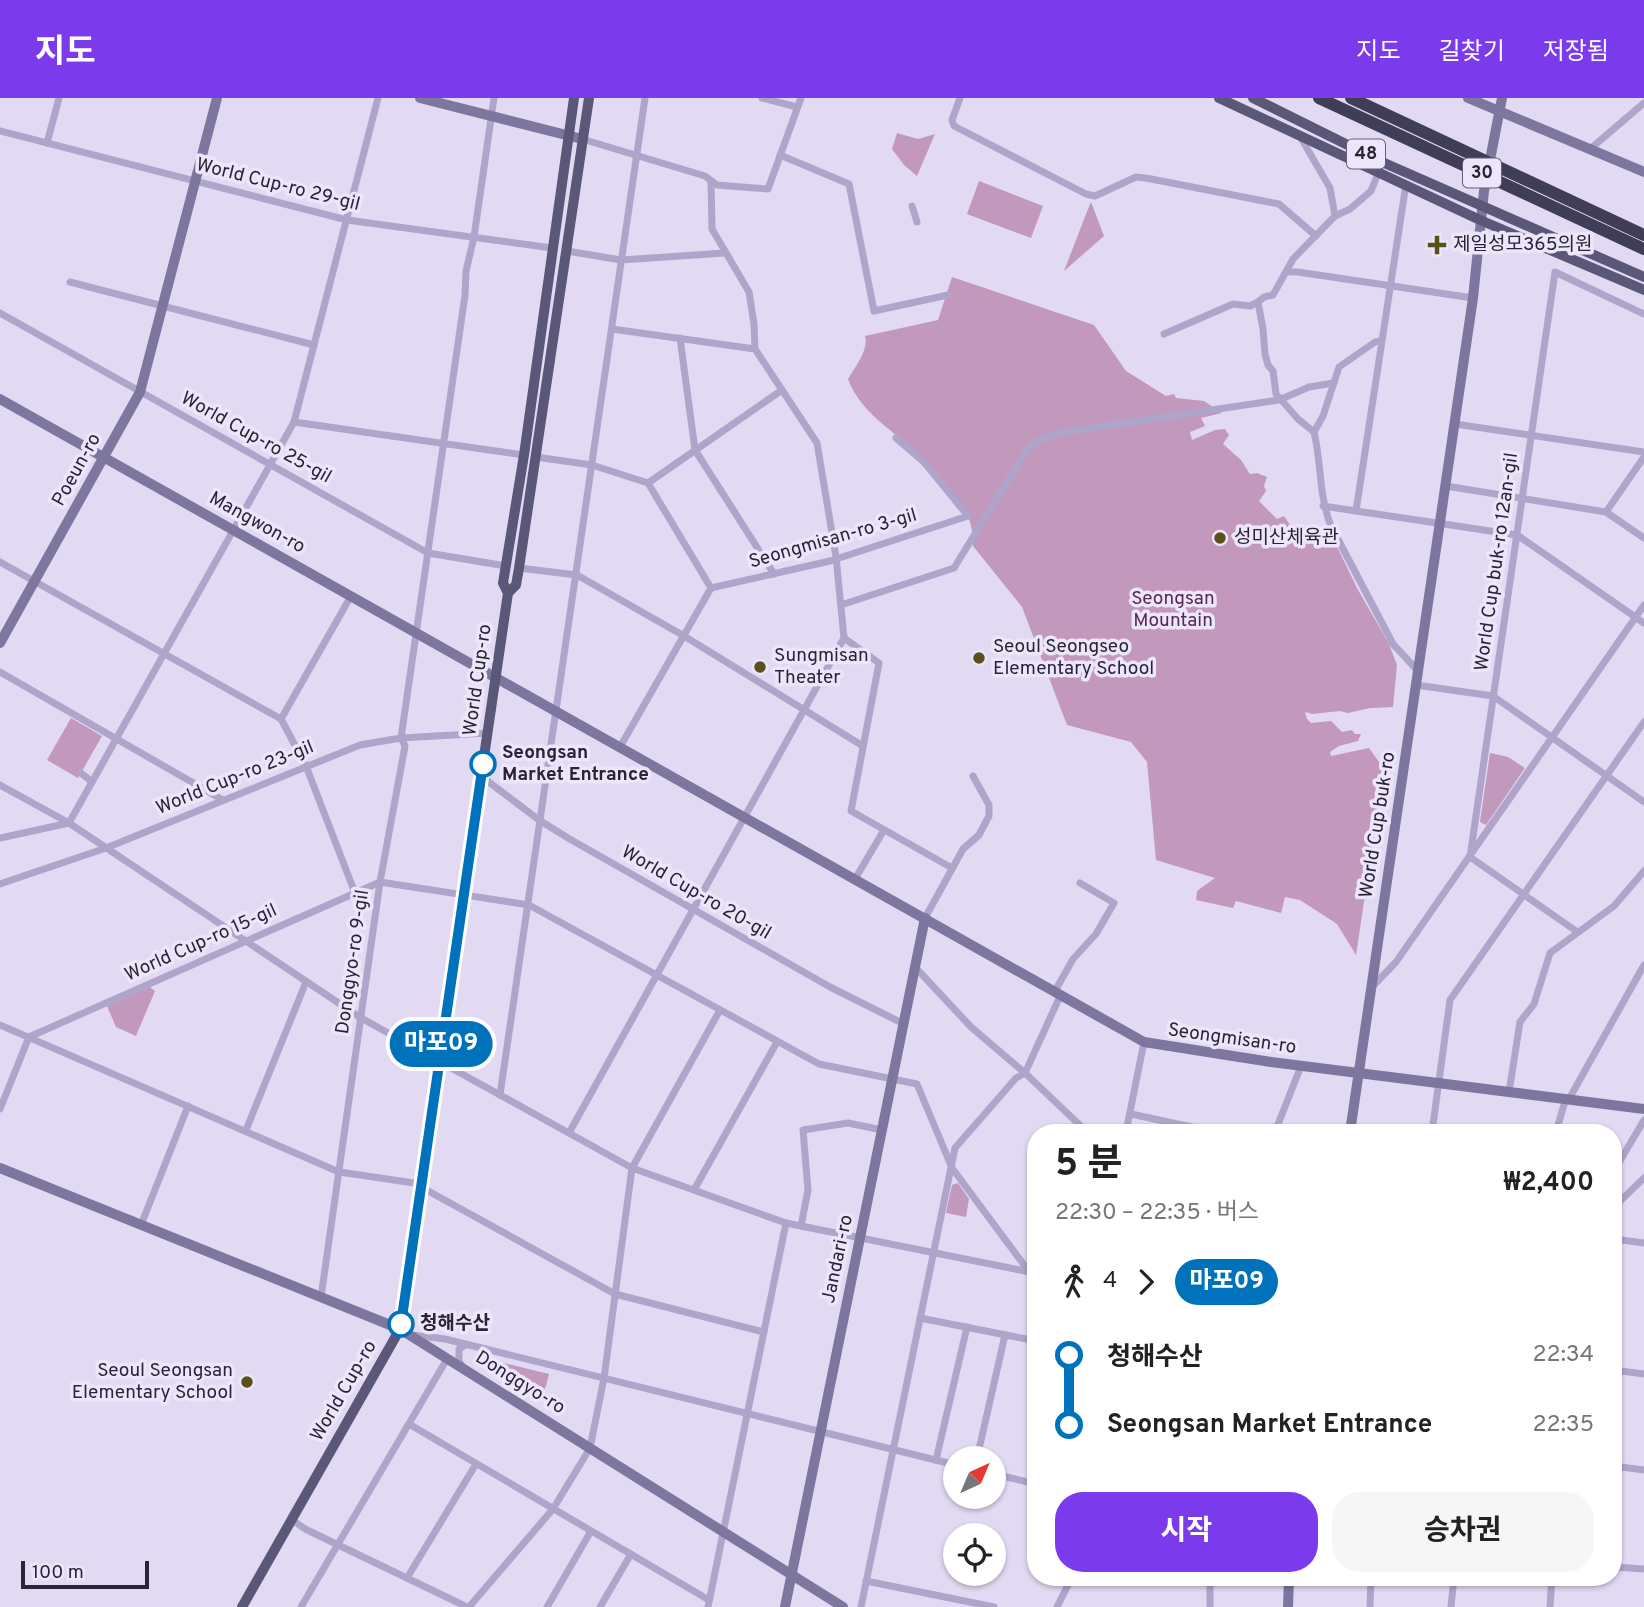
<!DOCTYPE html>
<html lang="ko">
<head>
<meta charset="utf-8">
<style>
  :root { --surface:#fff; --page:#f6f6f6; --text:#222; --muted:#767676; --accent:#7c3aed }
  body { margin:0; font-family:Overpass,"Noto Sans KR",sans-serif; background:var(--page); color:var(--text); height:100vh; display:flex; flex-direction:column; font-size:26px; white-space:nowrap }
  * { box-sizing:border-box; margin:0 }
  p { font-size:23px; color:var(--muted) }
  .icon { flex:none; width:38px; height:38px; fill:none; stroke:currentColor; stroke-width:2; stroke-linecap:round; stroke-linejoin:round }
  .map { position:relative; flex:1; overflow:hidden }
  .sheet { position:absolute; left:1027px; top:1026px; width:595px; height:462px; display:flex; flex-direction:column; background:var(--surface); border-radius:28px; box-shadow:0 2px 5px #0004 }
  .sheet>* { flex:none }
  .badge { padding:0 14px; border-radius:23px; font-size:24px; line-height:46px }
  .needle { width:46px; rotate:44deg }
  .fabs { position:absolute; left:943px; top:1348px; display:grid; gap:14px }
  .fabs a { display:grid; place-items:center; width:63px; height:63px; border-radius:50%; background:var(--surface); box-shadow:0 2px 5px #0004; font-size:35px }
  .scale { position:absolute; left:21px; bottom:18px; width:128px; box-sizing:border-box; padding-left:7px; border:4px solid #282636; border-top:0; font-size:19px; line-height:24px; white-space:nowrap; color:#282636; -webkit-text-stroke:5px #ede6fa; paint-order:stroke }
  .map>.badge { position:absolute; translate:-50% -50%; box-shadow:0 0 0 4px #fff }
  .legs { display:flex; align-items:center; gap:10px; height:77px; padding:0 28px; font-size:23px }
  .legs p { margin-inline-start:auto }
  .headline { display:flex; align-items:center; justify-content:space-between; height:119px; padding:0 28px }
  h1 { font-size:38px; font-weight:700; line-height:52px }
  .button { display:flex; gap:14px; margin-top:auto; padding:14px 28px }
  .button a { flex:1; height:80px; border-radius:28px; background:var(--accent); color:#fff; font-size:28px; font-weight:700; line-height:80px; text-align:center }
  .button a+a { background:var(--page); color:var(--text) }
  ul { padding:0 28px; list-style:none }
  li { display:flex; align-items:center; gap:24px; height:70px; font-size:26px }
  li i { display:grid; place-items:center; width:10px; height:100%; margin:0 9px; background:currentColor }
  li i::after { content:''; width:18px; height:18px; margin:-9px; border:5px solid; border-radius:50%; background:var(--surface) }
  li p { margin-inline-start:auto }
  li:first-child i { background:linear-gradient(#0000 50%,currentColor 0) }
  li:last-child i { background:linear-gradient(currentColor 50%,#0000 0) }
  header { display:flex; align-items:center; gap:42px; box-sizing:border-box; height:98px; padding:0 35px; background:var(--accent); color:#fff }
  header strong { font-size:33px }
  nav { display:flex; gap:38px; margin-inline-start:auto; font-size:24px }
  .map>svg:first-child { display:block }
  .green { fill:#c299bc }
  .pier { fill:#e2d9f3 }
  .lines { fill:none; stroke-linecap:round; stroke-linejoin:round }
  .street { stroke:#afa5cb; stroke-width:7 }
  .secondary { stroke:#7d769f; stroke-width:10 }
  .primary { stroke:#5b5779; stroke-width:10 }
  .highway { stroke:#403d58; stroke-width:12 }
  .line-1-casing { stroke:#fff; stroke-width:16 }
  .line-1 { stroke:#0072bc; stroke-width:10 }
  .poi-dot { fill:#5a511a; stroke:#ede6fa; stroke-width:2.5 }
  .stop-1-dot { fill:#fff; stroke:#0072bc; stroke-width:3.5 }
  .labels { text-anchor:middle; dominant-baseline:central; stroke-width:7; stroke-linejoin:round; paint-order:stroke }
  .shield { fill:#ede6fa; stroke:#636071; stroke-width:2 }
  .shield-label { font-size:18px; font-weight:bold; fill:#282636 }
  .street-label { font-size:19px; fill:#282636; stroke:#ede6fa }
  .poi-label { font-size:19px; fill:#282636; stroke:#ede6fa; text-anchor:start }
  .park-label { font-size:19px; fill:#56294e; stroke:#ede6fa }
  .stop-label { font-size:19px; font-weight:bold; fill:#282636; stroke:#ede6fa; text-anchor:start }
</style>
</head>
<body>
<header>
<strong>지도</strong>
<nav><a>지도</a><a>길찾기</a><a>저장됨</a></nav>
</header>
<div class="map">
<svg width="1644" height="1509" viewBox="0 0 1644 1509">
  <rect width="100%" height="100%" fill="#e2d9f3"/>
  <!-- green -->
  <g class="green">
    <polygon points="897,35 918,41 935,36 917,78 904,67 892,51"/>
    <polygon points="979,83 1043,108 1031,140 967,116"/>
    <polygon points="1091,104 1104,138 1064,173 1088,111"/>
    <path d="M 952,179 L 1094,227 L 1126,273 L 1166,298 L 1174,296 L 1176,300 L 1204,303 L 1222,315 L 1201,320 L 1205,328 L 1190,334 L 1192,342 L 1215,332 L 1225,331 L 1229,337 L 1223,346 L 1241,362 L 1250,376 L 1257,375 L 1267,379 L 1264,388 L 1266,393 L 1259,403 L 1277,421 L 1284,418 L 1298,439 L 1309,437 L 1311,443 L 1331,436 L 1357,490 L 1389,546 L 1397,567 L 1393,609 L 1370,610 L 1348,615 L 1340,613 L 1312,616 L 1305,614 L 1307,621 L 1311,625 L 1331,623 L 1342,634 L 1352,632 L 1355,636 L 1361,636 L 1358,643 L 1339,648 L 1330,654 L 1331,658 L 1369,650 L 1384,671 L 1356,857 L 1337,826 L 1300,802 L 1285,799 L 1281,815 L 1236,803 L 1233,810 L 1196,802 L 1197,793 L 1215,780 L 1156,762 L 1147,664 L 1131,644 L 1067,627 L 1022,509 L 973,448 C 973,422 967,414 951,394 C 943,384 936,373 927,364 C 902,337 861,318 848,281 C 855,269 869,252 865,238 L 938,222 Z"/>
    <polygon points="71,620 102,638 78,680 47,662"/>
    <polygon points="1490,655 1508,659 1525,670 1486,727 1480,724"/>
    <polygon points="150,889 155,893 136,938 116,929 107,908"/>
    <polygon points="958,1085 969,1101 966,1119 946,1115 952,1087"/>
    <polygon points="479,1259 549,1276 546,1288 538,1303 477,1264"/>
  </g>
  <!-- pier -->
  <polygon class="pier" points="1302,0 1370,0 1644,127 1644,155 1509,100 1304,3"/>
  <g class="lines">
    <!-- street -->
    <g class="street">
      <polyline points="762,0 797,9"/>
      <polyline points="960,0 952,22 954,28 1086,96 1095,98 1136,79 1146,80 1279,106 1316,138"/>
      <polyline points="0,33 347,122 552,150"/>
      <polyline points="1301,40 1330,90 1335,118"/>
      <polyline points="582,41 705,78 717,87 768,91 801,0"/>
      <polyline points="47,45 59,0"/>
      <polyline points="1589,52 1644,5"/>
      <polyline points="780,57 849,86 874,213 948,197"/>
      <polyline points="711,83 712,131 749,194 754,226 755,251"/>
      <polyline points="912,108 917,124"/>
      <polyline points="567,153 621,162 725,155"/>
      <polyline points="1287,174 1298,174 1473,200"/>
      <polyline points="70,184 314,247"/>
      <polyline points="0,215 428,455 506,468"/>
      <polyline points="1164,236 1233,206 1250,208 1258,204"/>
      <polyline points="680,240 695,352 774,476"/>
      <path d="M 1382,242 L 1375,244 L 1339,269 L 1323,318 L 1314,334 C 1322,367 1318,395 1331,428 L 1393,546 L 1418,573"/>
      <polyline points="294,324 524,357"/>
      <polyline points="1455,326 1644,354"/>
      <polyline points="1314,334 1298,321 1276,296 1273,273 1268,267 1265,256 1263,231 1258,204 1264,199 1273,197 1293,161 1335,118 1350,111 1371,93 1379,73"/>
      <polyline points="536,359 592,367 648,385 782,292"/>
      <polyline points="648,385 711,490"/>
      <polyline points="1446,388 1606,414 1644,440"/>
      <polyline points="1323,408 1517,437 1644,525"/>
      <polyline points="1356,413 1406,86"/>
      <polyline points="1606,414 1644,359"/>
      <polyline points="0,464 281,621"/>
      <polyline points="519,470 577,477 684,538 863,648"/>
      <polyline points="351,498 281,621 306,668 355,795"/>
      <path d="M 841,507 L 954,470 L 1024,356 C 1035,342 1048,337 1064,334 L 1279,302 L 1309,289 L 1334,285"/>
      <polyline points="844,540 879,565 851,713 952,770"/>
      <polyline points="0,574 223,702"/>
      <polyline points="1416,587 1493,598 1644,704"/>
      <polyline points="620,649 711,490 830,463 968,418 924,364 896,340"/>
      <polyline points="81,675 92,684"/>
      <polyline points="481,678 539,722 568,740 830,889 904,926"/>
      <polyline points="0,687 69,725 361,920 632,1070 786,1125 1025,1173"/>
      <polyline points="0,740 69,725 294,324 378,0"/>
      <polyline points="1470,759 1555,174 1644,216"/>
      <polyline points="1470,759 1576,833"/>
      <polyline points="855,781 884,732"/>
      <polyline points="0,786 106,750 360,647 401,640 488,635"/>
      <polyline points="925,820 963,751 979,737 989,718 989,707 973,678"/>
      <polyline points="915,869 971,929 1025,975 1087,1034"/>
      <polyline points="1372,889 1396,864 1644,507"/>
      <polyline points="1055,893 1073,861 1096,836 1114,805 1080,785"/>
      <polyline points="0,927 339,1074 421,1086"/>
      <polyline points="1509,994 1520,924 1534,906 1550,855 1614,808 1644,773"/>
      <polyline points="500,997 645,0"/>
      <polyline points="1569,1001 1644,867"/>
      <polyline points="0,1011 29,939 380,784 529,807 819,966 917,986 952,1070 1036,1183"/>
      <polyline points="1131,1016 1215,1034"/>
      <polyline points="246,1032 306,884"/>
      <polyline points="1126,1034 1144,944"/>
      <polyline points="1275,1034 1301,968"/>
      <polyline points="1432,1034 1450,902 1644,624"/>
      <polyline points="1556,1034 1566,1000"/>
      <polyline points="569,1035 844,540 836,459 817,345 755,251 612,231"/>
      <polyline points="1614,1073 1644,1022"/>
      <polyline points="421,1089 615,1196 764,1234"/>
      <polyline points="694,1092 777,944"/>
      <polyline points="1614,1109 1644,1080"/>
      <polyline points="141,1127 188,1008"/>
      <polyline points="801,1128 808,1092 803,1032 848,1025 882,1032"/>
      <polyline points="1614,1141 1644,1145"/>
      <polyline points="1026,1173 1036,1161"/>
      <polyline points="321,1199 380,784 405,648 401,640 465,197 466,173 474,139 494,0"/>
      <polyline points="920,1220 1036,1243"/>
      <polyline points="412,1237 445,1241 506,1256 956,1367"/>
      <polyline points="462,1268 459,1263 459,1251 465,1247"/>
      <polyline points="1614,1272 1644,1276"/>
      <polyline points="409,1326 709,1502"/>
      <polyline points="977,1360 1005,1237"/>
      <polyline points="936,1362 967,1229"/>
      <polyline points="1614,1368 1644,1372"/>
      <polyline points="994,1376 1036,1386"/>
      <polyline points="291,1421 305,1431 467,1509"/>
      <polyline points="1614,1469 1644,1471"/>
      <polyline points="407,1480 476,1366"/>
      <polyline points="866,1483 994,1509"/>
      <polyline points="301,1509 447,1261"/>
      <polyline points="469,1509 553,1411 590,1350 604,1280 632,1070 720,912"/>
      <polyline points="547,1509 591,1433"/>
      <polyline points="600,1509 631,1456"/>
      <polyline points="708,1509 786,1125"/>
      <polyline points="861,1509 955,1050 1016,980 1025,975 1061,896"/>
      <polyline points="1057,1509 1072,1479"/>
      <polyline points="1210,1509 1210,1479"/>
      <polyline points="1370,1509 1371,1479"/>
      <polyline points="1451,1509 1454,1479"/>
      <polyline points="1550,1509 1552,1479"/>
    </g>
    <!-- secondary -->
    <g class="secondary">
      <polyline points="420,0 582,41"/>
      <polyline points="1468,0 1644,74"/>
      <polyline points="0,301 1144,944 1271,964 1644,1011"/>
      <polyline points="0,545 140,294 217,0"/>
      <polyline points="1350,1034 1473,200 1484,93 1502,0"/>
      <polyline points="0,1070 400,1231 843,1509"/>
      <polyline points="785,1509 925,820"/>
      <polyline points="1288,1509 1289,1479"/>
    </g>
    <!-- primary -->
    <g class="primary">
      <polyline points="1219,0 1480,122 1644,192"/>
      <polyline points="1253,0 1382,64 1644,179"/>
      <polyline points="508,495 503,485 524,357 574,0"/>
      <polyline points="242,1509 400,1231 508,495 516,487 519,470 589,0"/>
    </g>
    <!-- highway -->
    <g class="highway">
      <polyline points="1319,0 1644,151"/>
      <polyline points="1351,0 1644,137"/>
    </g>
  </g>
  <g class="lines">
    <!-- line-1 casing -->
    <g class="line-1-casing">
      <polyline id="line-1" points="401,1226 483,666"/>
    </g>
    <!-- line-1 -->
    <use href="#line-1" class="line-1"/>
  </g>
  <!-- markers -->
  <g class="poi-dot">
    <path d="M1433.5 136.5h7v7h7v7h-7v7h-7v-7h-7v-7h7z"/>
    <circle cx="1220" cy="440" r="7"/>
    <circle cx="979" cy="560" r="7"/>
    <circle cx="760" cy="569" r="7"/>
    <circle cx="247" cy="1284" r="7"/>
  </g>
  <g class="stop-1-dot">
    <circle cx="483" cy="666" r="12"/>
    <circle cx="401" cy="1226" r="12"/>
  </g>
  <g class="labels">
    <!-- shield labels -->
    <g class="shield">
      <rect x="1347" y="41.5" width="38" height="29" rx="5"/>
      <rect x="1463" y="60.5" width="38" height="29" rx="5"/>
    </g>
    <g class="shield-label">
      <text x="1366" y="56">48</text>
      <text x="1482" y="75">30</text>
    </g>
    <!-- street labels -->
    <g class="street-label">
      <text transform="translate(278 87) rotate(14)">World Cup-ro 29-gil</text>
      <text transform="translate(256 340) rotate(29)">World Cup-ro 25-gil</text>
      <text transform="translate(77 372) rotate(-61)">Poeun-ro</text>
      <text transform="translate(257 425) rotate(29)">Mangwon-ro</text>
      <text transform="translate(833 441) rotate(-16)">Seongmisan-ro 3-gil</text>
      <text transform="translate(1497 464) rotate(-82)">World Cup buk-ro 12an-gil</text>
      <text transform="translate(478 582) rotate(-82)">World Cup-ro</text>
      <text transform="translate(235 680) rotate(-22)">World Cup-ro 23-gil</text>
      <text transform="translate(1378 727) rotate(-81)">World Cup buk-ro</text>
      <text transform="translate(696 795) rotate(30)">World Cup-ro 20-gil</text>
      <text transform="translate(201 845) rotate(-24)">World Cup-ro 15-gil</text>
      <text transform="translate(353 864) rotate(-82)">Donggyo-ro 9-gil</text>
      <text transform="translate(1232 941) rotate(8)">Seongmisan-ro</text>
      <text transform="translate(838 1161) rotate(-78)">Jandari-ro</text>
      <text transform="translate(520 1285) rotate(32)">Donggyo-ro</text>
      <text transform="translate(344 1293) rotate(-60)">World Cup-ro</text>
    </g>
    <!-- poi labels -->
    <g class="poi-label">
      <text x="1453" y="147">제일성모365의원</text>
      <text x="1234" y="440">성미산체육관</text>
      <text x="993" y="549">Seoul Seongseo<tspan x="993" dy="22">Elementary School</tspan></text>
      <text x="774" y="558">Sungmisan<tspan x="774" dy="22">Theater</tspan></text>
      <text x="233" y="1273" text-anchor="end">Seoul Seongsan<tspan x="233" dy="22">Elementary School</tspan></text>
    </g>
    <!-- park labels -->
    <g class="park-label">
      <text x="1173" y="501">Seongsan<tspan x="1173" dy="22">Mountain</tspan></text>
    </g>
    <!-- stop labels -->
    <g class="stop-label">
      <text x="502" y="655">Seongsan<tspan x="502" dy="22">Market Entrance</tspan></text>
      <text x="420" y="1226">청해수산</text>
    </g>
  </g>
</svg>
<div class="fabs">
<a><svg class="needle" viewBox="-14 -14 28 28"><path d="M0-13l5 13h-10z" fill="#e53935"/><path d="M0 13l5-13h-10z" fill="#767676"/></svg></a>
<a><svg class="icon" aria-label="locate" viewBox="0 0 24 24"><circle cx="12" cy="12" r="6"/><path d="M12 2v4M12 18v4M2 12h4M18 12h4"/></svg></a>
</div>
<div class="scale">100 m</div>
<b class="badge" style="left:441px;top:946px;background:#0072bc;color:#fff">마포09</b>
<section class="sheet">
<div class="headline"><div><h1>5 분</h1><p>22:30 – 22:35 · 버스</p></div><b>₩2,400</b></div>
<div class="legs"><svg class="icon" aria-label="walk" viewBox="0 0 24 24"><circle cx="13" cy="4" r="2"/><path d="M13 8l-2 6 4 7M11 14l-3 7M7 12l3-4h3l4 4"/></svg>4<svg class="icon" aria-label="forward" viewBox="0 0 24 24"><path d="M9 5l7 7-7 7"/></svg><b class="badge" style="background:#0072bc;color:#fff">마포09</b></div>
<ul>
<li><i style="color:#0072bc"></i><b>청해수산</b><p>22:34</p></li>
<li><i style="color:#0072bc"></i><b>Seongsan Market Entrance</b><p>22:35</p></li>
</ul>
<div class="button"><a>시작</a><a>승차권</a></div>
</section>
</div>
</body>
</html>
